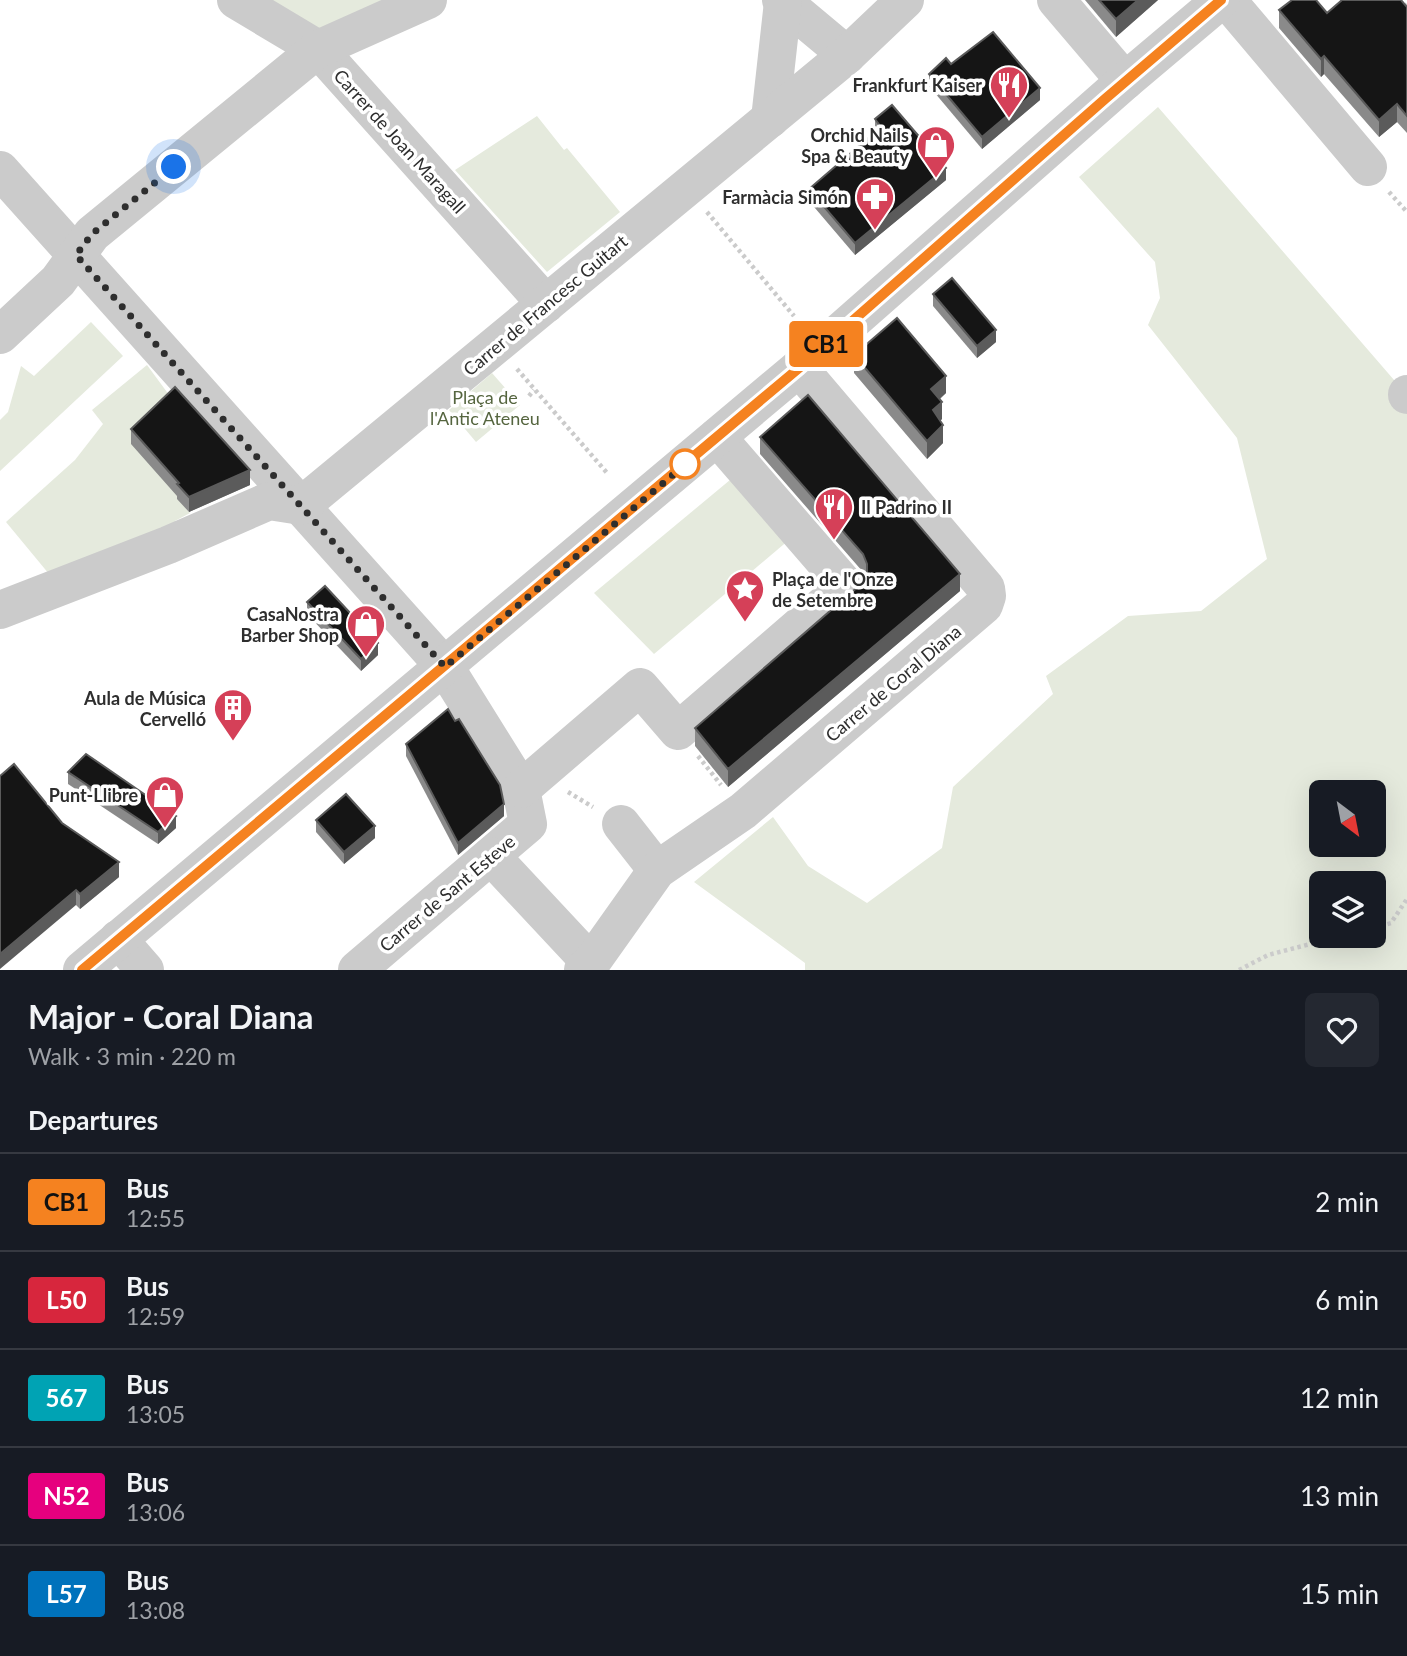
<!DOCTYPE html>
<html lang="en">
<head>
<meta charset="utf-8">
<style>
  :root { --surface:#171b24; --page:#242831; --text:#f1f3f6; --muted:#9ea1a6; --line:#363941 }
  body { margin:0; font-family:Lato,sans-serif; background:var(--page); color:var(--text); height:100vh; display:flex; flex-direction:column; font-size:26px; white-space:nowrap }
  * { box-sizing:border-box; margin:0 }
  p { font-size:23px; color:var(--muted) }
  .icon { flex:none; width:38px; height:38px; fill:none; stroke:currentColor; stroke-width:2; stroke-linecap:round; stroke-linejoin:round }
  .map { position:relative; height:970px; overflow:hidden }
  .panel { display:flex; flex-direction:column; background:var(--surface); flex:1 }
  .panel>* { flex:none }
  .badge { padding:0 14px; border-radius:5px; font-size:24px; line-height:46px }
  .needle { width:46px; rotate:148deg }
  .tools { position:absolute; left:1309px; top:780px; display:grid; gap:14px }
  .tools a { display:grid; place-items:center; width:77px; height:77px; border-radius:10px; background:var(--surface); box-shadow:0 7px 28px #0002; font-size:35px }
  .you { position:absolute; width:35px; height:35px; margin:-18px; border:5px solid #fff; border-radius:50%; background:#1a73e8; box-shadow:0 0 0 10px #1a73e833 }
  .map>.badge { position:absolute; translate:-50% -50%; box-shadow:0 0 0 4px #fff }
  h2 { padding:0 28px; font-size:26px; line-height:63px }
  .round { display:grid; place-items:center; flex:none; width:74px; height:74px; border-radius:10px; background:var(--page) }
  .headline { display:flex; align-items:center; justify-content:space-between; height:119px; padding:0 28px }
  h1 { font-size:33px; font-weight:700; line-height:52px }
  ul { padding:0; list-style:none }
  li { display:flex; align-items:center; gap:21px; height:98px; padding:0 28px; border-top:2px solid var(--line) }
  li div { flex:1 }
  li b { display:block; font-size:26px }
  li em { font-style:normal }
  li .badge { min-width:77px; font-weight:700; text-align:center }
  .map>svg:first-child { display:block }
  .green { fill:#e5eadd; fill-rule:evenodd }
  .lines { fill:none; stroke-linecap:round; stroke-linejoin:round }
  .path { stroke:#cbcbcb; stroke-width:4.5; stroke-dasharray:3.5 3.5; stroke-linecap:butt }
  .minor { stroke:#cbcbcb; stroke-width:38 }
  .wall { fill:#8a8a8a }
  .shaded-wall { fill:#5b5b5b }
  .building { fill:#151515; stroke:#5b5b5b; stroke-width:2 }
  .line-casing { stroke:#fff; stroke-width:16 }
  .line { stroke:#f58220; stroke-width:10 }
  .walk { stroke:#2e2e2e; stroke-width:7; stroke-dasharray:0 12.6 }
  .stop-dot { fill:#fff; stroke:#f58220; stroke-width:3.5 }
  .labels { text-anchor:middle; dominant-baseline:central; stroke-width:7; stroke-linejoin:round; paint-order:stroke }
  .poi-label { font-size:18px; font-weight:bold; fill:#2e2e2e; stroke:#fff; text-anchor:end }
  .street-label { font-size:18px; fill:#2e2e2e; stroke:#fff }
  .park-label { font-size:18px; fill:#55653f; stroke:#fff }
</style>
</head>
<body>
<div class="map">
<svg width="1407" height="970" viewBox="0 0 1407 970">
  <rect width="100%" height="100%" fill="#fff"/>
  <!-- green -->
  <g class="green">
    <polygon points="236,0 417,0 318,46"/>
    <path d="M 1158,107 L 1407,395 L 1407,970 L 805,970 L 805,963 L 694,882 L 773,817 L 808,866 L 867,903 L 942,848 L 953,787 L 1053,694 L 1046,676 L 1128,616 L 1201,611 L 1267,559 L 1237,438 L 1148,325 L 1160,298 L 1155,262 L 1079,177 ZM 1321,793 L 1374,793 L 1374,845 L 1321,845 ZM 1321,884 L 1374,884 L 1374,936 L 1321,936 Z"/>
    <polygon points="537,116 564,150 567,148 620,212 547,272 455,170"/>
    <polygon points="91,322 123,356 0,471 0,420 8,412 21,366 34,376"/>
    <polygon points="147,365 175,403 178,499 190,513 175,521 180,534 54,580 6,522 75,460 103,424 92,410"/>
    <polygon points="492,373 520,405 476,442 449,410"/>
    <polygon points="736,475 790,539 654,654 594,593"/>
  </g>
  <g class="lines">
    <!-- path -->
    <g class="path">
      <polyline points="1340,0 1341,0"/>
      <polyline points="1407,4 1401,11 1407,16"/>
      <polyline points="1389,192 1407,212"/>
      <polyline points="707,212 794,316"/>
      <polyline points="517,369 608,474"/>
      <polyline points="529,396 534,390"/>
      <polyline points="698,756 721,785"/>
      <polyline points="568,792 593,807"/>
      <polyline points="1374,928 1391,923 1407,899"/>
      <polyline points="1239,970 1268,955 1341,936"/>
    </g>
    <!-- minor -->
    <g class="minor">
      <polyline points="236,0 318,49 546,304"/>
      <polyline points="781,0 847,55"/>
      <polyline points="1056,0 1125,81"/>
      <polyline points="1227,0 1368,167"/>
      <polyline points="770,119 783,2"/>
      <polyline points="0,170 445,667 521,789 528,824 357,970"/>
      <polyline points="0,335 58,281 92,234 318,49 428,0"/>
      <polyline points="1407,395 1407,394"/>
      <polyline points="0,610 168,545 269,501 301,506 847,55 905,0"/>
      <polyline points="521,789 640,687 678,731 846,586 717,437"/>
      <polyline points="621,824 657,870"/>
      <polyline points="491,856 591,963"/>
      <polyline points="118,939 145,970"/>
      <polyline points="82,970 799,368 1125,81 1221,0"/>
      <polyline points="583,970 591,963 657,870 743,811 984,605 987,596 986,588 799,368"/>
    </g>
  </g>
  <!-- wall -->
  <g class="wall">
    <polygon points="1085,0 1158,0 1116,37"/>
    <polygon points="1407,7 1407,133 1397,122 1379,137 1324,74 1321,77 1279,28 1279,10 1327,13"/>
    <polygon points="951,64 1040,100 982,149 929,86 929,74"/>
    <polygon points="875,119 946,180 855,255 809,201 809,189 875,132"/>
    <polygon points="933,294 996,342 977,358 933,306"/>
    <polygon points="854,355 946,393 940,399 942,419 940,421 943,443 927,459 854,373"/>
    <polygon points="131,429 250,485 189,512 177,499 177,496 131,444"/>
    <polygon points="760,437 960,591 728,787 695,746 695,728 860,585 865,577 863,572 760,454"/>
    <polygon points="307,602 378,655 361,671 307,614"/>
    <polygon points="406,744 504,816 458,855 406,756"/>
    <polygon points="68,772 176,828 158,844 68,784"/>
    <polygon points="316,820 375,838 344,864 316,832"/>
    <polygon points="62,823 119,877 80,909 76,905"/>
  </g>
  <!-- shaded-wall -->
  <g class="shaded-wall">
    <polygon points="1138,0 1158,0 1116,37 1116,19"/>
    <polygon points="1324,56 1324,74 1321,77 1321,59"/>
    <polygon points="1040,88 1040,100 982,149 982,137"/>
    <polygon points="1397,104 1397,122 1379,137 1379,120"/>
    <polygon points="946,168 946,180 855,255 855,243"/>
    <polygon points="996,330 996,342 977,358 977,346"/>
    <polygon points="946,376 946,393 931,406 931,389"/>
    <polygon points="942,402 942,419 933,427 933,410"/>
    <polygon points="943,425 943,443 927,459 927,441"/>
    <polygon points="250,470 250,485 189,512 189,497"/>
    <polygon points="960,574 960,591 728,787 728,769"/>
    <polygon points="378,643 378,655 361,671 361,659"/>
    <polygon points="504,804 504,816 458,855 458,843"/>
    <polygon points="176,816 176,828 158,844 158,832"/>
    <polygon points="375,826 375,838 344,864 344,852"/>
    <polygon points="119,862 119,877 80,909 80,894"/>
    <polygon points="76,890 76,905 0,969 0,954"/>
  </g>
  <!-- building -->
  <g class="building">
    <polygon points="1099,0 1138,0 1116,19"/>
    <polygon points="1292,0 1316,0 1327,13 1342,0 1401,0 1407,7 1407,116 1397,104 1379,120 1324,56 1321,59 1279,10"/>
    <polygon points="993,32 1040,88 982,137 929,74 946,58 951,64"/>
    <polygon points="892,105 946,168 855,243 809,189 881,127 875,119"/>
    <polygon points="952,278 996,330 977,346 933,294"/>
    <polygon points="897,318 946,376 931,389 942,402 933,410 943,425 927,441 854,355"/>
    <polygon points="175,387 250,470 189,497 177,484 179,483 131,429"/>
    <polygon points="808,395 960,574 728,769 695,728 860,585 867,575 867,564 863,554 760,437"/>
    <polygon points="325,586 378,643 361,659 307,602"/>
    <polygon points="448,709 455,721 459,719 500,785 504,804 458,843 406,744"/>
    <polygon points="86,754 176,816 158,832 68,772"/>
    <polygon points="14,764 62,823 119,862 80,894 76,890 0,954 0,776"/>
    <polygon points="346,794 375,826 344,852 316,820"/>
  </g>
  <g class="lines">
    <!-- line casing -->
    <g class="line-casing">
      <polyline id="line" points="82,970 799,368 1105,99 1221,0"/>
    </g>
    <!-- line -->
    <use href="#line" class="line"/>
    <!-- walk -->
    <polyline class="walk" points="174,167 92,234 76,255 445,667 687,463 685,464"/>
  </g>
  <!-- icons -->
  <defs>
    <g id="restaurant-pin" transform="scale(2.0125)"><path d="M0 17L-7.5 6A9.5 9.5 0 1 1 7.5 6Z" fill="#d54058" stroke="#fff"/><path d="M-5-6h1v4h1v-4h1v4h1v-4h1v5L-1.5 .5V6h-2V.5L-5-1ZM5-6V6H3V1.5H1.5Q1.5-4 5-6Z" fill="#fff"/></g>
    <g id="shop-pin" transform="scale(2.0125)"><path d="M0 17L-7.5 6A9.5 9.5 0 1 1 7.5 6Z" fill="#d54058" stroke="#fff"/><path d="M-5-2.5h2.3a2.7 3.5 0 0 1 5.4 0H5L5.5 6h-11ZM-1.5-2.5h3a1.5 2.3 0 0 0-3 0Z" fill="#fff"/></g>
    <g id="pharmacy-pin" transform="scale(2.0125)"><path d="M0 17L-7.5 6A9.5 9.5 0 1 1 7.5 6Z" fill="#d54058" stroke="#fff"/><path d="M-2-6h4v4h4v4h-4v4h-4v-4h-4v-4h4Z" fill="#fff"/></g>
    <g id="sight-pin" transform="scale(2.0125)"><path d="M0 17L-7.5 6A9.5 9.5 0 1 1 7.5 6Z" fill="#d54058" stroke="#fff"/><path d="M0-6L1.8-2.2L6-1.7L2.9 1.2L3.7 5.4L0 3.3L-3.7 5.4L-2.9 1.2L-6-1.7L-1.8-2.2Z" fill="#fff"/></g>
    <g id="building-pin" transform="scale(2.0125)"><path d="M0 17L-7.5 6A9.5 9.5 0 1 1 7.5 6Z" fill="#d54058" stroke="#fff"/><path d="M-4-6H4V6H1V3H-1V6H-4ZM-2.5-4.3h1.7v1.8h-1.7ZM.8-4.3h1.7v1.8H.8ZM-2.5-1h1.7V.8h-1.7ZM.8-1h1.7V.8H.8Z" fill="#fff"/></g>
  </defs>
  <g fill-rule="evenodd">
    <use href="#restaurant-pin" x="1009" y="85"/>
    <use href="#shop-pin" x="936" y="145"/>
    <use href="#pharmacy-pin" x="875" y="197"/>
    <use href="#restaurant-pin" x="834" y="507"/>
    <use href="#sight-pin" x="745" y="589"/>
    <use href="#shop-pin" x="366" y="624"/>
    <use href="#building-pin" x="233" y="708"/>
    <use href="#shop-pin" x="165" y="795"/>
  </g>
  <!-- markers -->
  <circle class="stop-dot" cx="685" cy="464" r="14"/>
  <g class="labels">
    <!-- poi labels -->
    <g class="poi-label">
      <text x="982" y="85">Frankfurt Kaiser</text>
      <text x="909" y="135">Orchid Nails<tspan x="909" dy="21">Spa &amp; Beauty</tspan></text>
      <text x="848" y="197">Farmàcia Simón</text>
      <text x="861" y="507" text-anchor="start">Il Padrino II</text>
      <text x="772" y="579" text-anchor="start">Plaça de l'Onze<tspan x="772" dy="21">de Setembre</tspan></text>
      <text x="339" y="614">CasaNostra<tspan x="339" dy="21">Barber Shop</tspan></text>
      <text x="206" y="698">Aula de Música<tspan x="206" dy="21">Cervelló</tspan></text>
      <text x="138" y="795">Punt-Llibre</text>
    </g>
    <!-- street labels -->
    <g class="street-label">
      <text transform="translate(400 141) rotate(48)">Carrer de Joan Maragall</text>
      <text transform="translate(545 305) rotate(-40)">Carrer de Francesc Guitart</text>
      <text transform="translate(893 683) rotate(-40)">Carrer de Coral Diana</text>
      <text transform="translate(447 893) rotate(-40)">Carrer de Sant Esteve</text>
    </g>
    <!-- park labels -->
    <g class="park-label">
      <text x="485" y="397">Plaça de<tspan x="485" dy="21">l'Antic Ateneu</tspan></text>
    </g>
  </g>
</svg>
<div class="tools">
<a><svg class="needle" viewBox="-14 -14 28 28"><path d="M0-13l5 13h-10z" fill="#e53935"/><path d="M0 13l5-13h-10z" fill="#9ea1a6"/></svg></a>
<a><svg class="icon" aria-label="layers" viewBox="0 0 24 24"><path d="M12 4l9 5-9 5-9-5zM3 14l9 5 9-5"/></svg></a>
</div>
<div class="you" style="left:174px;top:167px"></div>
<b class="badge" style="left:826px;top:344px;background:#f58220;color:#111">CB1</b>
</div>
<section class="panel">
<div class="headline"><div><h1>Major - Coral Diana</h1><p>Walk · 3 min · 220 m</p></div><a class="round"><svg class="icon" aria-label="heart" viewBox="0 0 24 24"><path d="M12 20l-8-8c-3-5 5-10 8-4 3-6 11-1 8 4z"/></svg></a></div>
<h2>Departures</h2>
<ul>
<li><span class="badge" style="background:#f58220;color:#111">CB1</span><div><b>Bus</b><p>12:55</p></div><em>2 min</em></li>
<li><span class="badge" style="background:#d7263d;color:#fff">L50</span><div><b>Bus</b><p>12:59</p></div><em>6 min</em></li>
<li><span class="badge" style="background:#00a3b4;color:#fff">567</span><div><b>Bus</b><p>13:05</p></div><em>12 min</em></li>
<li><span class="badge" style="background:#e6007e;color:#fff">N52</span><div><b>Bus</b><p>13:06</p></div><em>13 min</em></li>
<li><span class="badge" style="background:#0072bc;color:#fff">L57</span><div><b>Bus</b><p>13:08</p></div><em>15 min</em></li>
</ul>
</section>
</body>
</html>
